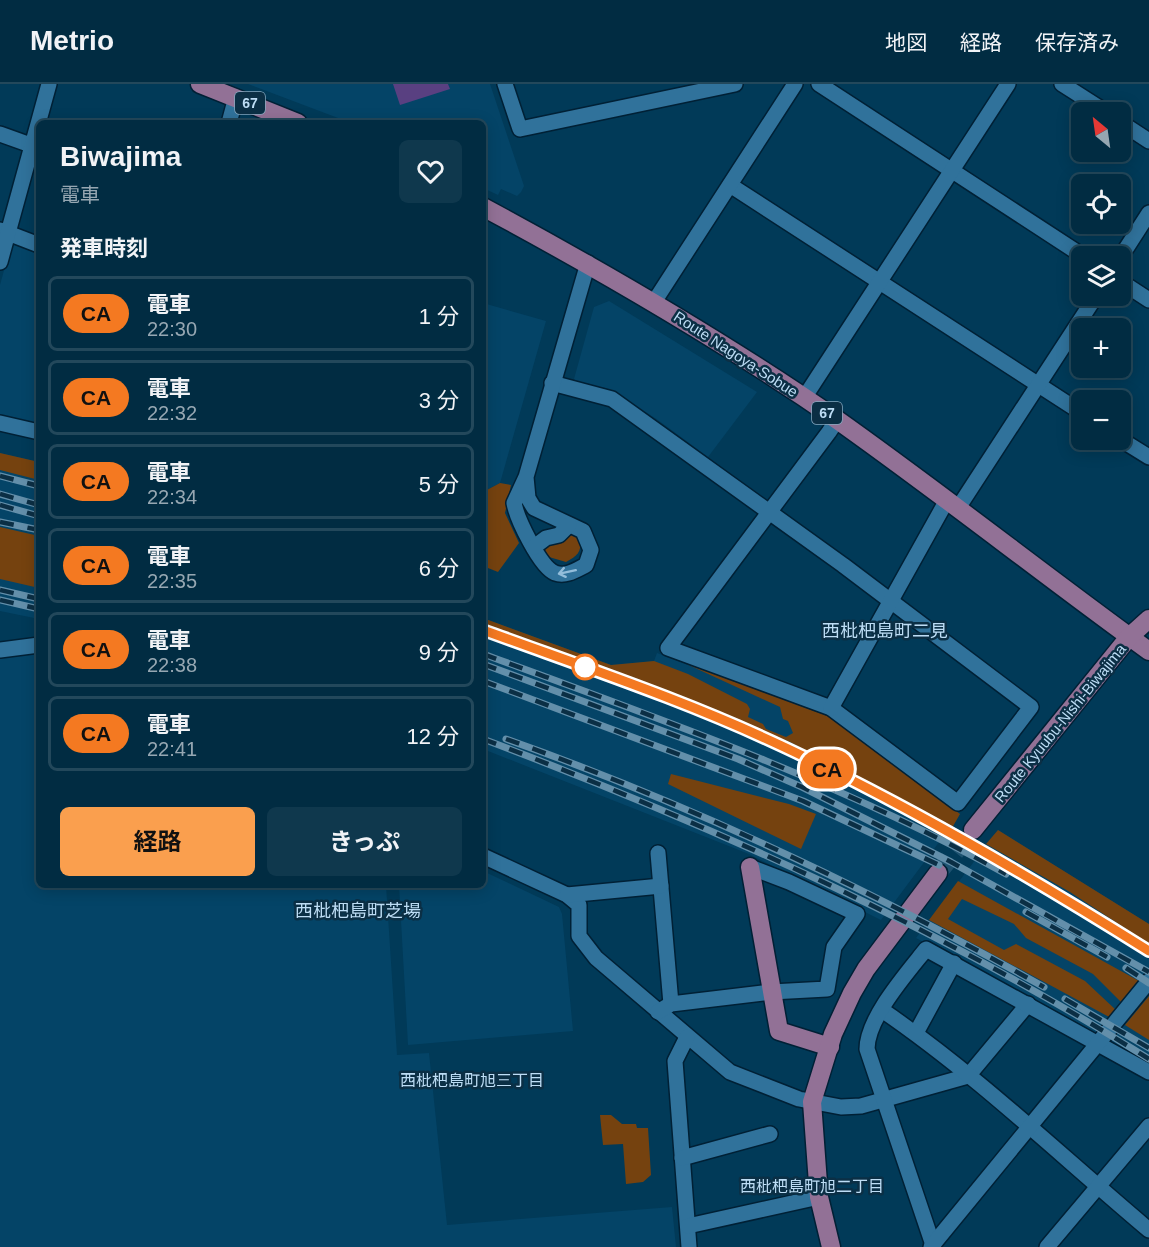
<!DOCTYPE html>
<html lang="ja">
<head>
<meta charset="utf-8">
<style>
  :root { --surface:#012c42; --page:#0f384d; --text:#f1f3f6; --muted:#96a7b2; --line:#23485b; --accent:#fa9f4e }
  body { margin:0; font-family:Helvetica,"Noto Sans JP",sans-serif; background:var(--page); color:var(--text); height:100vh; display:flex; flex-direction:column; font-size:22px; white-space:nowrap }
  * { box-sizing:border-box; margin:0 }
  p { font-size:20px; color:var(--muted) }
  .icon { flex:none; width:33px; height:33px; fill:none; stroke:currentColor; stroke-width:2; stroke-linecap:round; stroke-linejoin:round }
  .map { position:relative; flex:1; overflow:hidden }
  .side { position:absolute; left:36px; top:36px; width:450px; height:768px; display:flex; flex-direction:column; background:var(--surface); border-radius:9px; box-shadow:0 3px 15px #0003,0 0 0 2px var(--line) }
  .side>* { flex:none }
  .badge { padding:0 12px; border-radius:20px; font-size:21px; line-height:39px }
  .needle { width:39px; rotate:331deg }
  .tools { position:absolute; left:1071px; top:18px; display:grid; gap:12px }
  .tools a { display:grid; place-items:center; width:60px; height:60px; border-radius:9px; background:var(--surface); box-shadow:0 3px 15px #0003,0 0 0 2px var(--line); font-size:30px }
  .map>.badge { position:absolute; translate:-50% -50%; box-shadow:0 0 0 3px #fff }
  h2 { padding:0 24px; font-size:22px; line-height:54px }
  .round { display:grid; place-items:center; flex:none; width:63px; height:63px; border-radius:9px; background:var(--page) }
  .overview { display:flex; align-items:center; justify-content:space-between; height:102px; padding:0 24px }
  h1 { font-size:28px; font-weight:700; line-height:45px }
  .cta { display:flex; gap:12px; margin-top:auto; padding:12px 24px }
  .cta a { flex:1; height:69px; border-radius:9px; background:var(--accent); color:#111; font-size:24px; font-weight:700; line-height:69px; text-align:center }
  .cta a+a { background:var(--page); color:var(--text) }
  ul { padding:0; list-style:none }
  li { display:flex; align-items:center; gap:18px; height:75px; margin:0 12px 9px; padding:0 12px; border:3px solid var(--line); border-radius:9px }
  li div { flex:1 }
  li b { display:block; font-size:22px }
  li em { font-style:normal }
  li .badge { min-width:66px; font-weight:700; text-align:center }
  header { display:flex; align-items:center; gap:36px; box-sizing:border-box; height:84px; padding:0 30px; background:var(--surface); border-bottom:2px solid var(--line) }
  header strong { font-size:28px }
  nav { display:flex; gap:33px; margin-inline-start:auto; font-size:21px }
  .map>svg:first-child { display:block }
  .built { fill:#044467 }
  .green { fill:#75420f }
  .water { fill:#594081 }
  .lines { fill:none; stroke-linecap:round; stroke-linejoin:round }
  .major-tunnel { stroke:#1d5270; stroke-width:18; stroke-dasharray:18 9; stroke-linecap:butt }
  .minor-casing { stroke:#002035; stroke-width:18 }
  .major-casing { stroke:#002035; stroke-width:21 }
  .minor { stroke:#30729b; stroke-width:15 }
  .major { stroke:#927196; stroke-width:18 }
  .rail-casing { stroke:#638faa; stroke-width:7 }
  .rail { stroke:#0b2f45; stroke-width:4.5; stroke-dasharray:14; stroke-linecap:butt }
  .oneway { stroke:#93bdda }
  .line-casing { stroke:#fff; stroke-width:14 }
  .line { stroke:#f47921; stroke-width:9 }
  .stop-dot { fill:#fff; stroke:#f47921; stroke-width:3 }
  .labels { text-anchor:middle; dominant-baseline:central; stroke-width:5; stroke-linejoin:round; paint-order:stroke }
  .shield { fill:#0b2f45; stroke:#88a9c0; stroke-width:1.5 }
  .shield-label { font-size:14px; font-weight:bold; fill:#bdddf5 }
  .street-label { font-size:15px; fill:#bdddf5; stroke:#0b2f45 }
  .neighbourhood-label { font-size:16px; fill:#bdddf5; stroke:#0b2f45 }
  .quarter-label { font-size:18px; fill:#bdddf5; stroke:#0b2f45 }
</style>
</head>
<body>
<header>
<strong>Metrio</strong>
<nav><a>地図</a><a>経路</a><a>保存済み</a></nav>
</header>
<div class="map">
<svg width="1149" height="1163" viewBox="0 0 1149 1163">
  <rect width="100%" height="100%" fill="#013a58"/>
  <!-- built -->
  <g class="built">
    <polygon points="248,0 490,0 524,102 521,108 517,112 501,105 498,111 483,104 483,39 346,37"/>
    <polygon points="16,158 39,167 39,342 0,333 0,201 11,161"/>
    <polygon points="609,217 757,308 708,373 658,336 627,316 578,299 574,295 594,223"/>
    <polygon points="483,219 546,237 500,399 483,408"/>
    <polygon points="0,369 39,378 39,535 0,527"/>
    <polygon points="483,534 611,581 654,577 657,569 833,634 960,730 881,836 749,770 483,665"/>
    <polygon points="39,569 39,801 386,801 397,971 429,969 447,1141 672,1123 676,1163 0,1163 0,574"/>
    <polygon points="998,746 1149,840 1149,883 1096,950 916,854"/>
    <polygon points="483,787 559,823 562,830 573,947 408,961 399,801 483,801"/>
    <polygon points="1149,912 1149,981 1110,958"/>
  </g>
  <!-- green -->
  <g class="green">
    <polygon points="0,369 39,378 39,396 0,386"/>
    <polygon points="500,399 511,401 505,429 519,459 498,488 483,482 483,408"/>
    <polygon points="0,443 39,452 39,504 0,495"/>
    <path d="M 568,446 L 580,455 C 582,468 577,472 566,478 L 549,473 L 542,461 Z"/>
    <polygon points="483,534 611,581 654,577 688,590 747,620 750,625 748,633 763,640 766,645 786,653 793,649 788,637 783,635 780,623 680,577 833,634 960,730 952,744 790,658 483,541"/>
    <polygon points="671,690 789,720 816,730 801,765 668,700"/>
    <polygon points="998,746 1149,840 1149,860 1070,808 986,760"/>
    <polygon points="958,797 1139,897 1122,919 1093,890 1026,854 1014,840 962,815 948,835 1004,866 1016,860 1085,897 1117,927 1111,934 929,836"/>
    <polygon points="1149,912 1149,956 1125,941"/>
    <polygon points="600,1031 611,1031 622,1040 636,1040 637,1044 648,1044 651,1091 643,1098 626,1100 623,1060 603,1061"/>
  </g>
  <!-- water -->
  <polygon class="water" points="393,0 448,0 450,5 400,21"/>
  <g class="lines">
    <!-- major-tunnel -->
    <polyline class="major-tunnel" points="938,789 973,746"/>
    <!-- minor casing -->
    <g class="minor-casing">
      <g id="minor">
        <polyline points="505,0 520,45 735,0"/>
        <polyline points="819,0 1083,172"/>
        <polyline points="1062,0 1106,28"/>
        <polyline points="1120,38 1149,57"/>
        <polyline points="229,39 236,13"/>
        <polyline points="0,50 39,64"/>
        <polyline points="730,101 1082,329"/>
        <polyline points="0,146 39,161"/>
        <polyline points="1120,174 1149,129"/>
        <polyline points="0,178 49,0"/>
        <polyline points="1120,197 1149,216"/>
        <polyline points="654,218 795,0"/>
        <path d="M 552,299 L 612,315 L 843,481 L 1031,623 L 958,719 L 831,624 L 668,564 C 722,492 775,420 829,348 L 837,336"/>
        <polyline points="804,314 1008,0"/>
        <polyline points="0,339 39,348"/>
        <polyline points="1120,355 1149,373"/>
        <path d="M 526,393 L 528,414 L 534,424 L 583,447 L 591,466 L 586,481 C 576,486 566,493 555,489 C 540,483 517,435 514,419 L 526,393 L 588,179"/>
        <polyline points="958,424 1096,212"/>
        <polyline points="534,463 546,454 559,451 569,441"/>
        <polyline points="0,566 39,561"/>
        <polyline points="831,624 947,416"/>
        <polyline points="658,769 671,920"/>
        <polyline points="483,772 567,811 579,821 579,852 596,874 730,988 799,1015 841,1023 861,1022 968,992 1028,920"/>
        <polyline points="567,811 661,802"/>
        <path d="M 882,926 C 977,991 1061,1072 1149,1146"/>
        <polyline points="658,928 671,920 771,908 827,905 834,863 857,830 789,798 750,783"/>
        <polyline points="916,949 954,879"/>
        <polyline points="687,953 675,977 689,1163"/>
        <polyline points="682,1074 770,1050"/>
        <polyline points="688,1142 819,1113"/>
        <path d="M 933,1161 L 867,965 C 867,934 907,889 926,865 L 1149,988"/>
        <polyline points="931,1163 1149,897"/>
        <polyline points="1047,1163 1149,1042"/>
      </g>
    </g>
    <!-- major casing -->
    <g class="major-casing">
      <g id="major">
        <polyline points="200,0 298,39"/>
        <path d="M 483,123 C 604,188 723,257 836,335 C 942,410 1044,491 1149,567"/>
        <polyline points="973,746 1129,553 1149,535"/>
        <polyline points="750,783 779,947 830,963"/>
        <polyline points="831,1163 819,1113 812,1018 833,950 852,909 866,885 938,789"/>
      </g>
    </g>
    <!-- minor -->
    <use href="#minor" class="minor"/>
    <!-- major -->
    <use href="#major" class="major"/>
    <!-- rail casing -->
    <g class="rail-casing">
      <g id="rail">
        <polyline points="0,392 39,402"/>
        <polyline points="0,410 39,421"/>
        <polyline points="0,421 39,432"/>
        <polyline points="0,438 39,446"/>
        <polyline points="0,506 39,515"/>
        <polyline points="0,516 39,525"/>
        <path d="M 483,546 C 584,583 687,617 784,663 C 910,722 1031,793 1149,867"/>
        <path d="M 483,570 C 661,635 840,698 1006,790"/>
        <polyline points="483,580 738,675 802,703 951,778 1149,888"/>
        <polyline points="483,597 803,717 939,781"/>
        <path d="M 483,655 C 714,742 940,844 1149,975"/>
        <path d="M 506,655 C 693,721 871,806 1044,903"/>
        <polyline points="1026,828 1107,873"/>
        <polyline points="1126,884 1149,899"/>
        <polyline points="1065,915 1149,964"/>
      </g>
    </g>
    <!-- rail -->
    <use href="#rail" class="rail"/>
  </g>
  <!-- one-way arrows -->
  <defs><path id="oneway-shaft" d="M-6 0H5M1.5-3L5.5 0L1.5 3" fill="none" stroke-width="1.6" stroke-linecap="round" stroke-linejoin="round" transform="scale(1.5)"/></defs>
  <use class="oneway" href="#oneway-shaft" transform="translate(567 488) rotate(168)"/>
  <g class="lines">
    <!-- line casing -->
    <g class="line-casing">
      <path id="line" d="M 483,546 C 584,583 687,617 784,663 C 910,722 1031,793 1149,867"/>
    </g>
    <!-- line -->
    <use href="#line" class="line"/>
  </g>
  <!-- markers -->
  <circle class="stop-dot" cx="585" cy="583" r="12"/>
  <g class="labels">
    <!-- shield labels -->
    <g class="shield">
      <rect x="235" y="8" width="30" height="22" rx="4.5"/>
      <rect x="812" y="318" width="30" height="22" rx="4.5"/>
    </g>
    <g class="shield-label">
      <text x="250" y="19">67</text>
      <text x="827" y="329">67</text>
    </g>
    <!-- street labels -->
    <g class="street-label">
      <text transform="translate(736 270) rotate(33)">Route Nagoya-Sobue</text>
      <text transform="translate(1060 639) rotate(-51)">Route Kyuubu-Nishi-Biwajima</text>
    </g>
    <!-- neighbourhood labels -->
    <g class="neighbourhood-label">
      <text x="472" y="996">西枇杷島町旭三丁目</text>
      <text x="812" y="1102">西枇杷島町旭二丁目</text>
    </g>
    <!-- quarter labels -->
    <g class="quarter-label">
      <text x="885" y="547">西枇杷島町二見</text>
      <text x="358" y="827">西枇杷島町芝場</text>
    </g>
  </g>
</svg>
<div class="tools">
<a><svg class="needle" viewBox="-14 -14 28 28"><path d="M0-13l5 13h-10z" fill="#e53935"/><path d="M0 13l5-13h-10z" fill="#96a7b2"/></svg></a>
<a><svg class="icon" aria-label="locate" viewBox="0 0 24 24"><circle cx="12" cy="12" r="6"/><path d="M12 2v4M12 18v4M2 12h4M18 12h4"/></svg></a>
<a><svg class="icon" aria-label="layers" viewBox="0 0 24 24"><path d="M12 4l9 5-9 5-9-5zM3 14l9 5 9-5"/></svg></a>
<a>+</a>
<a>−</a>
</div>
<b class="badge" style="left:827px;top:685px;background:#f47921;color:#111">CA</b>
<section class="side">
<div class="overview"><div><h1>Biwajima</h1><p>電車</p></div><a class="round"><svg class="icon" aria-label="heart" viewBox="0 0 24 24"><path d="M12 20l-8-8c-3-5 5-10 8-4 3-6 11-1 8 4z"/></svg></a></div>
<h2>発車時刻</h2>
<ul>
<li><span class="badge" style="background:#f47921;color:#111">CA</span><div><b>電車</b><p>22:30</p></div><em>1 分</em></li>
<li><span class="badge" style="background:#f47921;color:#111">CA</span><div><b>電車</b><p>22:32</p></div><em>3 分</em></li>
<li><span class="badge" style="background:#f47921;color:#111">CA</span><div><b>電車</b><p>22:34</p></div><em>5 分</em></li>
<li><span class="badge" style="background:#f47921;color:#111">CA</span><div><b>電車</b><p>22:35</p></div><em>6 分</em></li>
<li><span class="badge" style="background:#f47921;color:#111">CA</span><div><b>電車</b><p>22:38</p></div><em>9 分</em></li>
<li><span class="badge" style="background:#f47921;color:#111">CA</span><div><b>電車</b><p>22:41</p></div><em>12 分</em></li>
</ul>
<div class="cta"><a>経路</a><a>きっぷ</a></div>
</section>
</div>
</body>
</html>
